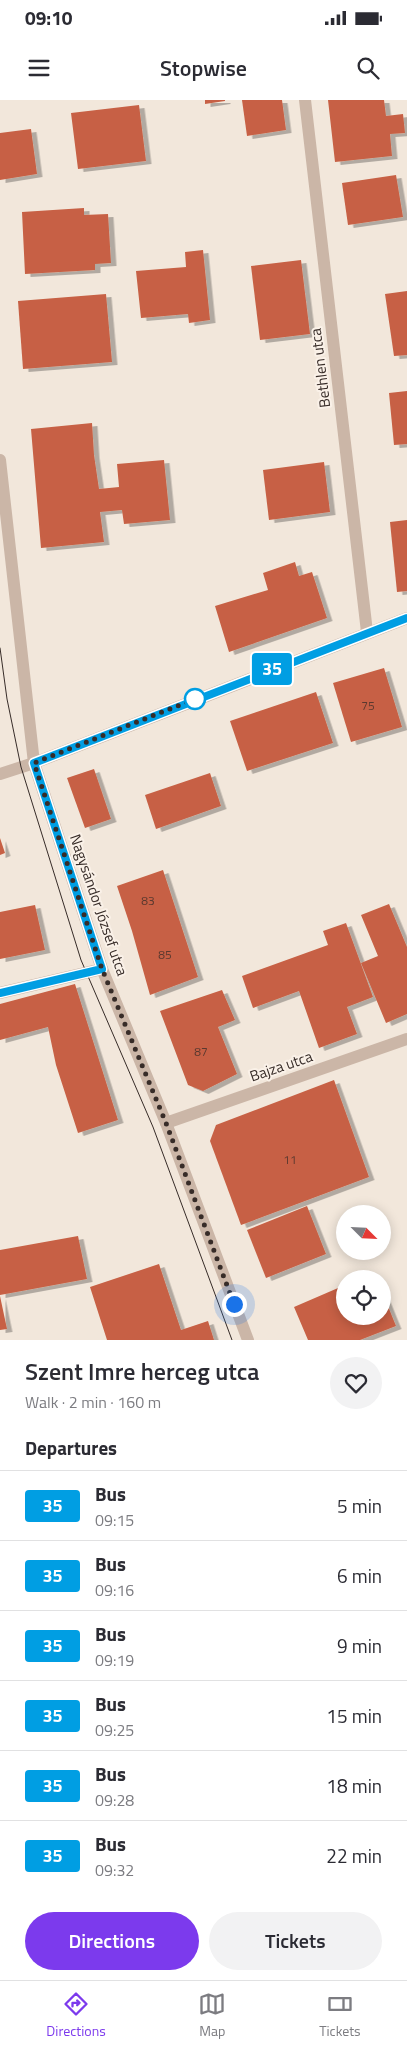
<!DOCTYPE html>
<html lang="en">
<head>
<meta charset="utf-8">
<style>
  :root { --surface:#fff; --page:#f2f2f3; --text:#2b2b33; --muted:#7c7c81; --line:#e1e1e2; --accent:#7c3aed }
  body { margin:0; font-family:"Titillium Web",sans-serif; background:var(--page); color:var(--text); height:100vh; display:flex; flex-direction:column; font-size:19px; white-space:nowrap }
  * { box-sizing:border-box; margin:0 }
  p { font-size:16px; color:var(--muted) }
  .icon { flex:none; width:28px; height:28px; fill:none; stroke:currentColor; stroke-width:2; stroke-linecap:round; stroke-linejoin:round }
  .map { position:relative; height:1240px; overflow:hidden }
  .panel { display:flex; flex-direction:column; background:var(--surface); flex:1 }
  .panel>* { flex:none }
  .badge { padding:0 10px; border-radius:4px; font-size:18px; line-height:32px }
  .needle { width:32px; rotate:114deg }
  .controls { position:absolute; left:336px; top:1105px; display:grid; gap:10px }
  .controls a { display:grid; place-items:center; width:55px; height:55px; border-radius:50%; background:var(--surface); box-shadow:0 2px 12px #0003; font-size:25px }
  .you { position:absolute; width:25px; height:25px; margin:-12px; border:4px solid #fff; border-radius:50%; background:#1a73e8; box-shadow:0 0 0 8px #1a73e833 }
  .map>.badge { position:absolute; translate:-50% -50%; box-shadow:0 0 0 2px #fff }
  h2 { padding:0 25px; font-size:19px; line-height:45px }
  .round { display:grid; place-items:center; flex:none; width:52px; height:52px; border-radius:26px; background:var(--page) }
  .overview { display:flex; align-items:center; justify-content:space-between; height:85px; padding:0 25px }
  h1 { font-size:24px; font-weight:600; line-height:38px }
  .action { display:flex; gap:10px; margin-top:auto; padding:10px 25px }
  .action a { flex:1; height:58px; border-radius:30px; background:var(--accent); color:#fff; font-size:20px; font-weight:600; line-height:58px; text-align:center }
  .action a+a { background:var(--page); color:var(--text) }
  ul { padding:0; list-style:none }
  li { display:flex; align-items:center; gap:15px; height:70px; padding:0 25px; border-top:1px solid var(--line) }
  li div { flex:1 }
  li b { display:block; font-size:19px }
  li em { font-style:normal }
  li .badge { min-width:55px; font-weight:700; text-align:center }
  .status { display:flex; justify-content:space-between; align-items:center; height:35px; padding:0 25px; background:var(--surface); direction:ltr }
  .status svg { height:14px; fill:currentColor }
  header { display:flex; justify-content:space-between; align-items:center; height:65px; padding:0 25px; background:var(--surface); font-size:22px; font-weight:600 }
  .dock { display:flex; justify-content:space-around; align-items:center; height:70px; border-top:1px solid var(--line); background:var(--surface); font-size:14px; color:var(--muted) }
  .dock a { display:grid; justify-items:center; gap:2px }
  .dock .current { color:var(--accent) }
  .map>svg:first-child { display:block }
  .building { fill:#c76144; filter:url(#shadow) }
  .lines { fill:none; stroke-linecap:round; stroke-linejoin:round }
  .minor { stroke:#cbb6a7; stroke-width:12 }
  .tertiary { stroke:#cbb6a7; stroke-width:12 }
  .tram { stroke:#372c28; stroke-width:1 }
  .line-casing { stroke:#fff; stroke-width:11 }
  .line { stroke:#009ee3; stroke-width:8 }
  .walk { stroke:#372c28; stroke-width:5; stroke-dasharray:0 9 }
  .stop-dot { fill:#fff; stroke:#009ee3; stroke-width:2.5 }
  .labels { text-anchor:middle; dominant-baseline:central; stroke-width:4; stroke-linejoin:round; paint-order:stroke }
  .number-label { font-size:12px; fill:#5b392f }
  .street-label { font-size:15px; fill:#372c28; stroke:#faf1e8 }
</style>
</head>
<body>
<div class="status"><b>09:10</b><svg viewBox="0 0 49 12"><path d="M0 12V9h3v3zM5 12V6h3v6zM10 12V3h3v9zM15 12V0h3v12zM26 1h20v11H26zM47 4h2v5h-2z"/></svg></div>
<header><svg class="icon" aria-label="menu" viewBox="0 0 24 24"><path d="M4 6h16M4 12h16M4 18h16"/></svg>Stopwise<svg class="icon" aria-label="search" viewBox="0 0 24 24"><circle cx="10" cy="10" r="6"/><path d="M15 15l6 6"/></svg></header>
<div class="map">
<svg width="407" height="1240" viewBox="0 0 407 1240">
  <defs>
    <filter id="shadow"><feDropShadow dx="5.5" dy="3" stdDeviation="0" flood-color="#0004"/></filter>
  </defs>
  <rect width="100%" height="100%" fill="#f2e7db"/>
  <!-- building -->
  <g class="building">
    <polygon points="205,0 225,0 225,1 205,4"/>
    <polygon points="242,0 282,0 286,30 247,36"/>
    <polygon points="328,0 384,0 386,16 403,14 405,33 390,34 392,56 335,62"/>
    <polygon points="139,5 146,61 78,69 71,13"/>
    <polygon points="31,29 37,74 0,80 0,33"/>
    <polygon points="396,75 403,117 348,125 342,83"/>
    <polygon points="84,108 84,115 108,114 111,163 95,164 95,170 25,174 22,112"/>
    <polygon points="203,150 210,220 189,223 188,214 141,218 136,171 186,167 185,152"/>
    <polygon points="301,160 310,234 260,240 251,166"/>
    <polygon points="407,191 407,255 394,256 385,194"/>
    <polygon points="106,194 112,262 23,269 18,201"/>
    <polygon points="407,291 407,344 394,345 389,293"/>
    <polygon points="92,323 94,355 99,389 119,387 117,364 164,360 170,420 124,424 122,410 100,412 104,442 41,448 31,329"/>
    <polygon points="324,362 330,412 269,420 263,370"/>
    <polygon points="407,420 407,491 397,492 390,422"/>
    <polygon points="295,462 299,476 312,472 327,518 229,552 215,506 268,490 263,473"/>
    <polygon points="384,568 402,627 351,642 333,583"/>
    <polygon points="316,592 333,643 247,671 230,621"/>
    <polygon points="94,669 111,719 85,728 67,678"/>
    <polygon points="210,673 221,706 156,729 145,695"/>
    <polygon points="0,738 5,753 0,755"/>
    <polygon points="163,770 198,877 150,895 132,831 117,786"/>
    <polygon points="389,804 407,847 407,914 386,923 361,863 378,856 361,815"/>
    <polygon points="35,805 45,850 0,859 0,812"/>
    <polygon points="346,823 373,897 347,907 357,934 319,948 299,891 253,908 242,876 328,845 323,831"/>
    <polygon points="75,884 118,1020 78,1033 56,965 48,927 0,940 0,904"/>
    <polygon points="222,890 235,920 218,927 237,974 203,991 188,985 160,911"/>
    <polygon points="334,980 369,1077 241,1125 210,1041 216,1025"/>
    <polygon points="307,1106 326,1154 266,1178 247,1130"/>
    <polygon points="78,1136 87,1179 0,1195 0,1150"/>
    <polygon points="159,1164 181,1230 208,1221 214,1240 107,1240 90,1187"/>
    <polygon points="374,1173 376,1179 361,1179"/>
    <polygon points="345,1185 345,1216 382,1216 383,1194 396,1226 360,1240 308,1240 294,1207"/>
    <polygon points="0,1196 7,1229 0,1230"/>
  </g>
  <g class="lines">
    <!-- minor -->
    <g class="minor">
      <polyline points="305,0 367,532"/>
      <polyline points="166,1023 407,939"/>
    </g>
    <!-- tertiary -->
    <g class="tertiary">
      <polyline points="0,360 34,663 102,869 166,1023 248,1240"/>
      <polyline points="0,674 34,663 407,518"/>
      <polyline points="0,893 102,869"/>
    </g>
    <!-- tram -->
    <polyline class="tram" points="0,548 7,599 21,667 81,860 153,1027 232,1240"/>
  </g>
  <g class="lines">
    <!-- line casing -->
    <g class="line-casing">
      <polyline id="line" points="0,893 102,869 34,663 407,518"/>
    </g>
    <!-- line -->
    <use href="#line" class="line"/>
    <!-- walk -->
    <polyline class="walk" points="195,599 34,663 102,869 166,1023 234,1204"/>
  </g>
  <!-- markers -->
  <circle class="stop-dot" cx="195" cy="599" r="10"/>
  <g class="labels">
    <!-- number labels -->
    <g class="number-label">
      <text x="368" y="605">75</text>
      <text x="148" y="800">83</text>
      <text x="165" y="854">85</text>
      <text x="201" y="951">87</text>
      <text x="290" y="1059">11</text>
    </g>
    <!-- street labels -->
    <g class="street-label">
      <text transform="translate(320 268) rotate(-97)">Bethlen utca</text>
      <text transform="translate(99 805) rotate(71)">Nagysándor József utca</text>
      <text transform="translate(281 966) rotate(-19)">Bajza utca</text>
    </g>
  </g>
</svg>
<div class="controls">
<a><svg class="needle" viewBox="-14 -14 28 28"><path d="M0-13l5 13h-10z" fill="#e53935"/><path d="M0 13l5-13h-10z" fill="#7c7c81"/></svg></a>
<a><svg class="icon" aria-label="locate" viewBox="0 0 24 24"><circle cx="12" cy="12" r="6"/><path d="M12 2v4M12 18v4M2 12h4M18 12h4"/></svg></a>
</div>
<div class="you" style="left:234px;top:1204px"></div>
<b class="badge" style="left:272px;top:569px;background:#009ee3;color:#fff">35</b>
</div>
<section class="panel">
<div class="overview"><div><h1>Szent Imre herceg utca</h1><p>Walk · 2 min · 160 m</p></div><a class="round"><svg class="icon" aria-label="heart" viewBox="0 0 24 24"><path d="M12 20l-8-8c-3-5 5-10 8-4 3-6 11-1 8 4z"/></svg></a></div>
<h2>Departures</h2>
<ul>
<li><span class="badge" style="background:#009ee3;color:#fff">35</span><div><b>Bus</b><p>09:15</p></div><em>5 min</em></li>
<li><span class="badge" style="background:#009ee3;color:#fff">35</span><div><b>Bus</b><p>09:16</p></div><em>6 min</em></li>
<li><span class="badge" style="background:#009ee3;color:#fff">35</span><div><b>Bus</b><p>09:19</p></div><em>9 min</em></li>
<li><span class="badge" style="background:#009ee3;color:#fff">35</span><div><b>Bus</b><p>09:25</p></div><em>15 min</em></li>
<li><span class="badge" style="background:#009ee3;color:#fff">35</span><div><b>Bus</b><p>09:28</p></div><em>18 min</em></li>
<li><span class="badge" style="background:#009ee3;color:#fff">35</span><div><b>Bus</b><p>09:32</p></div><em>22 min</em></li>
</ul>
<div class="action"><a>Directions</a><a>Tickets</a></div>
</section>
<nav class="dock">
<a class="current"><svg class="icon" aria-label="directions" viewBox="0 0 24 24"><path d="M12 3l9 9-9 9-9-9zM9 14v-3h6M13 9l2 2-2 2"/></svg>Directions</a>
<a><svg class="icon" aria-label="map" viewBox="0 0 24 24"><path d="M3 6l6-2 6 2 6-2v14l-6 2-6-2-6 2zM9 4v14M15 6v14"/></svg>Map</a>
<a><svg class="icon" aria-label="tickets" viewBox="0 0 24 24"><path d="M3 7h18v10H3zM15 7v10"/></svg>Tickets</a>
</nav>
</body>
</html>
